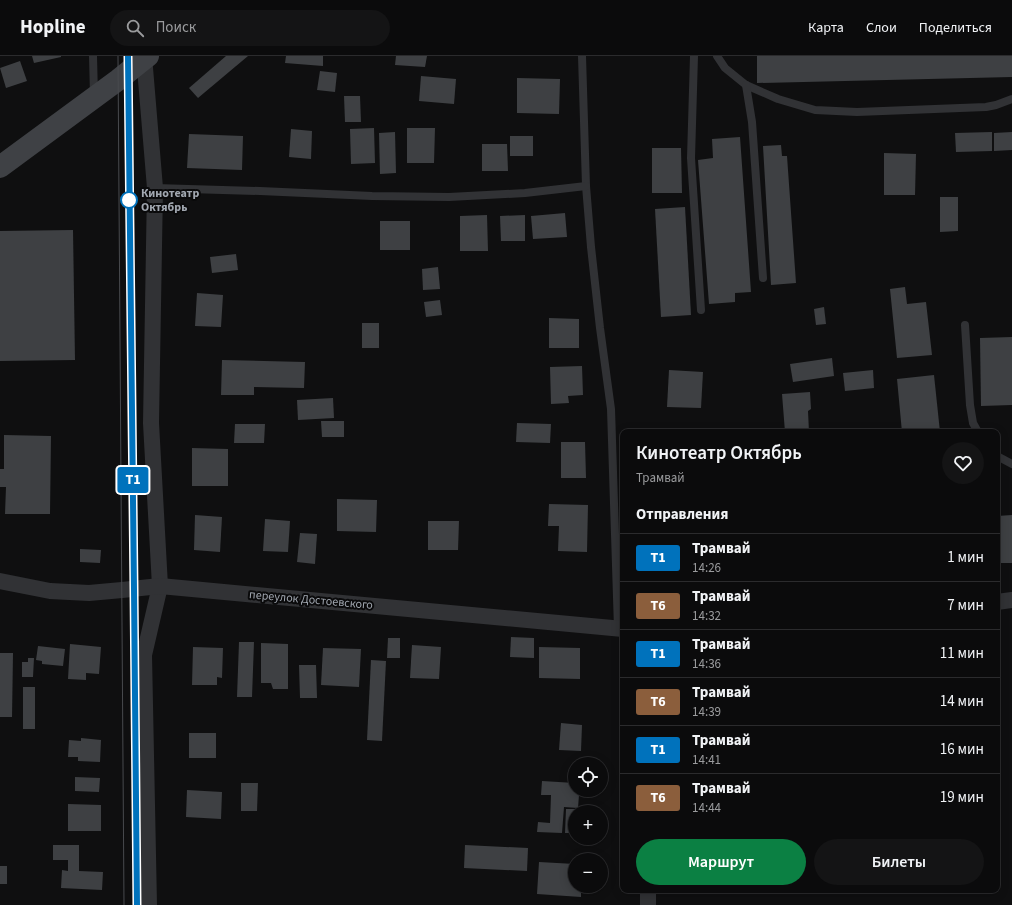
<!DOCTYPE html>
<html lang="ru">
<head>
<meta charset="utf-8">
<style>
  :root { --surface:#0b0b0c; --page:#141415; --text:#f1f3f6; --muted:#9a9b9d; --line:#2b2b2d; --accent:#0b8043 }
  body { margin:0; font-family:"Source Sans 3",sans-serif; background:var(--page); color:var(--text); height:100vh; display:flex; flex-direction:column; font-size:15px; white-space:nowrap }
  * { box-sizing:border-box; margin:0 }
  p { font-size:13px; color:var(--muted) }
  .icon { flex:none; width:22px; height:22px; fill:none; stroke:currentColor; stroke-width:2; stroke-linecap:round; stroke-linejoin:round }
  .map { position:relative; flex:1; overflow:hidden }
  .drawer { position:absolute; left:620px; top:373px; width:380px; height:464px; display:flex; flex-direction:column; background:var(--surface); border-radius:8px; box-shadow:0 2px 10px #0003,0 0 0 1px var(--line) }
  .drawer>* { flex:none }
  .badge { padding:0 8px; border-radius:3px; font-size:14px; line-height:26px }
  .buttons { position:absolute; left:568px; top:701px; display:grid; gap:8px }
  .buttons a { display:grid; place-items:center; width:40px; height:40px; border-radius:50%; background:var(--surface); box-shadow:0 2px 10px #0003,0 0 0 1px var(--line); font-size:20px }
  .map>.badge { position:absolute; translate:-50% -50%; box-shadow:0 0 0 2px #fff }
  h2 { padding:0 16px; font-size:15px; line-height:36px }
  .round { display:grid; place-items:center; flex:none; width:42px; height:42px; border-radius:21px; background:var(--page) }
  .summary { display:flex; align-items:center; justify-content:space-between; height:68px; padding:0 16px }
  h1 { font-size:19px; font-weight:600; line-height:30px }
  .cta { display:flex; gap:8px; margin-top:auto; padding:8px 16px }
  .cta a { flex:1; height:46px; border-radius:24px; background:var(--accent); color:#fff; font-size:16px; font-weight:600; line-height:46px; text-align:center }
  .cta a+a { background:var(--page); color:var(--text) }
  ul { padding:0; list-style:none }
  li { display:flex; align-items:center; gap:12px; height:48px; padding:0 16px; border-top:1px solid var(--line) }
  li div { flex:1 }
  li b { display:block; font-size:15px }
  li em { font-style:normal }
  li .badge { min-width:44px; font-weight:700; text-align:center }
  header { display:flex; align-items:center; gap:24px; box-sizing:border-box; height:56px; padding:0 20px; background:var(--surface); border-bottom:1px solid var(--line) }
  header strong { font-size:19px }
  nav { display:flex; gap:22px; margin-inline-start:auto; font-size:14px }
  .search { width:280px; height:36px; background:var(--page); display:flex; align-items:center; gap:10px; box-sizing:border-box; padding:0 14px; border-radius:22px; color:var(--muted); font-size:15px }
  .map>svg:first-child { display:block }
  .building { fill:#3e4043 }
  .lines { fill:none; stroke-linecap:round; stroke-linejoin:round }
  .service { stroke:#313235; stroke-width:8 }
  .minor { stroke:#313235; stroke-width:16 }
  .secondary { stroke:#3f4145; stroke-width:22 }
  .tram { stroke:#484a4e; stroke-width:1 }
  .line-casing { stroke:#fff; stroke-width:9 }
  .line { stroke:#0072bc; stroke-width:6 }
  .stop-dot { fill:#fff; stroke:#0072bc; stroke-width:2 }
  .labels { text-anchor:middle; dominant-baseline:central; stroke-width:4; stroke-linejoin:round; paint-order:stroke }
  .stop-label { font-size:12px; font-weight:bold; fill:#a1a7b0; stroke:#0a0a0b; text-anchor:start }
  .street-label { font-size:12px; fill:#a1a7b0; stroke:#0a0a0b }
</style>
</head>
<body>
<header>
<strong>Hopline</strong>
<div class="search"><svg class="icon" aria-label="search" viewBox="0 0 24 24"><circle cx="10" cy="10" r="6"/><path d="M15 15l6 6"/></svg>Поиск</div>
<nav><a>Карта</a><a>Слои</a><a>Поделиться</a></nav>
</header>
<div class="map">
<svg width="1012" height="849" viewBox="0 0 1012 849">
  <rect width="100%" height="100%" fill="#0f0f10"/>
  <!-- building -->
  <g class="building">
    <polygon points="32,0 61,0 61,1 34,7"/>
    <polygon points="226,0 248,0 198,42 189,32"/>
    <polygon points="286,0 323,0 323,10 285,7"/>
    <polygon points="396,0 427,0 425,11 395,9"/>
    <polygon points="757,0 1012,0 1012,21 757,27"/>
    <polygon points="20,5 27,25 6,32 0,12"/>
    <polygon points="320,15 337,17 335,36 317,34"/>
    <polygon points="421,20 456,23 454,48 419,45"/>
    <polygon points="517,22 560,23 559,58 517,57"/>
    <polygon points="344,40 360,40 361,66 345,66"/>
    <polygon points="374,72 375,107 351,108 350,73"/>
    <polygon points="407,72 435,72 434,107 407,107"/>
    <polygon points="291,73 312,75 311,103 289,101"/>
    <polygon points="395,76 396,117 380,118 379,77"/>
    <polygon points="992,76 992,95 956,96 955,77"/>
    <polygon points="1012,76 1012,94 994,95 994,77"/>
    <polygon points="189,78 243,80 242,114 187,112"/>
    <rect x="510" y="80" width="23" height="20"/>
    <polygon points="740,81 751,236 735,237 735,246 709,248 698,104 713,102 712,83"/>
    <polygon points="482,88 507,88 508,115 482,115"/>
    <polygon points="781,89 782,100 787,100 796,227 771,229 763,90"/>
    <polygon points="652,92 681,92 682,137 652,137"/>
    <polygon points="884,97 916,98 915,139 884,139"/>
    <polygon points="940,141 958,141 958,175 940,176"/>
    <polygon points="685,151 691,259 661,261 655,153"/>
    <polygon points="565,157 567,181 533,183 531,160"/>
    <polygon points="487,159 488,195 460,195 460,160"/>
    <polygon points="525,159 525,185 501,185 500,160"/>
    <rect x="380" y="165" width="30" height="29"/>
    <polygon points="73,174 75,304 0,305 0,175"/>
    <polygon points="236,198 238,214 212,217 210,201"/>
    <polygon points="438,211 440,233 423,234 422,213"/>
    <polygon points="905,231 907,248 926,246 932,299 897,302 890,233"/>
    <polygon points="197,237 223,239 221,271 195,270"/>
    <polygon points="440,244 442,259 426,261 424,246"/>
    <polygon points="824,251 826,268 816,269 814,253"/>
    <polygon points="549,262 579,263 579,292 549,292"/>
    <rect x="362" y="267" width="17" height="25"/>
    <polygon points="1012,281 1012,349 981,350 980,282"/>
    <polygon points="832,302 834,320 793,326 790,308"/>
    <polygon points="222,304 305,306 304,332 254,331 254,339 221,339"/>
    <polygon points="582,310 583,339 568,340 569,347 551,348 550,311"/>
    <polygon points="669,314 703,316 701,352 667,351"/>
    <polygon points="873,314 874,332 845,335 843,317"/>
    <polygon points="934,319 940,376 902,376 897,323"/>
    <polygon points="810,336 811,353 808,355 809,376 785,376 782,338"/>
    <polygon points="333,342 334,362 298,364 297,344"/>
    <polygon points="321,365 344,365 344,381 322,381"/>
    <polygon points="517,367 551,368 550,387 516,386"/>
    <polygon points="235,368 265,368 264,387 234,387"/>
    <polygon points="4,379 51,380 50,458 5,458 6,431 0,431 0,413 4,413"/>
    <polygon points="561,386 585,386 586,422 561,422"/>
    <polygon points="192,392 228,393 228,430 192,430"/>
    <polygon points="337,443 377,444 376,476 337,475"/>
    <polygon points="549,448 588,449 587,496 558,495 559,470 548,470"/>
    <polygon points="195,459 222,461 220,496 194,494"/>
    <polygon points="1012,459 1012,507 997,507 997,460"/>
    <polygon points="265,463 290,465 288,496 263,495"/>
    <polygon points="428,465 459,465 458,494 428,494"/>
    <polygon points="300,477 317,478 315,508 297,506"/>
    <polygon points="80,493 101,494 100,507 80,506"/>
    <polygon points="511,581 534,582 534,602 510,601"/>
    <polygon points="388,582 400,582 400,602 387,602"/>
    <polygon points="239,586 254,586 252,641 237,641"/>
    <polygon points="261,587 288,588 288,633 273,633 271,627 261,627"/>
    <polygon points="70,588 101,591 99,618 86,617 86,624 68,623"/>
    <polygon points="412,589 441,591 439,623 410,622"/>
    <polygon points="38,590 65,593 63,610 42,608 42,605 36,604"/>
    <polygon points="193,591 223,592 222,622 217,621 217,629 192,629"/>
    <polygon points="539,591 580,592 580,623 539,622"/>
    <polygon points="323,592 361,593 359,631 321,629"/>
    <polygon points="0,597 13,597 12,661 0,661"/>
    <polygon points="28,602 34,602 33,621 22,621 22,606 28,606"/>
    <polygon points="371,604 386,605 382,685 367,684"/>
    <polygon points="299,609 316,609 317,642 300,642"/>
    <rect x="23" y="631" width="12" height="42"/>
    <polygon points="561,667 582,669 581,695 559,694"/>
    <rect x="189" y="677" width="27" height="25"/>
    <polygon points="81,682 101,684 100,706 78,705 78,701 68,701 69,684 81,685"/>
    <polygon points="75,721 100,722 99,736 75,735"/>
    <polygon points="542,725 575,727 575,734 583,734 582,739 579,739 578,752 564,751 562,777 537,776 538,766 550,767 551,739 541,739"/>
    <polygon points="241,727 258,727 257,755 241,755"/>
    <polygon points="187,734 222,736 221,763 186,761"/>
    <polygon points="68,748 101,749 101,775 68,775"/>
    <polygon points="566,753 581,753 581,756 575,756 575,777 565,777"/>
    <polygon points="53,789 79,789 79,815 103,816 102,834 61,832 62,814 68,815 68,804 53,804"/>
    <polygon points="465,789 528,792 527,815 464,812"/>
    <polygon points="539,806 575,808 575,830 581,830 581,841 537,838"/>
    <rect x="0" y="810" width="7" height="18"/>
  </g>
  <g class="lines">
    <!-- service -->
    <g class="service">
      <polyline points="93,0 94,39"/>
      <polyline points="582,0 586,130 591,191 600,272 611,353 618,572"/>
      <polyline points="694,0 691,102 701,254"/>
      <polyline points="717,0 725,12 746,29 778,43 815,54 857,56 986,51 996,49 1012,43"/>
      <polyline points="746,29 752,66 763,222"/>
      <polyline points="155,132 260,135 372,140 449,141 525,137 586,130"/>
      <polyline points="965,269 970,349 973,367 978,376"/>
      <polyline points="997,400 1012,408"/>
    </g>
    <!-- minor -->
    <g class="minor">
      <polyline points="144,0 155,132 151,367 160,530 144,599 149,849"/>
      <polyline points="0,525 50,535 89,537 122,534 160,530 623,573"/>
      <polyline points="997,546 1012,544"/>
      <polyline points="648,834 648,849"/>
    </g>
    <!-- secondary -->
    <polyline class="secondary" points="0,111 118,24 148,0"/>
    <!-- tram -->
    <g class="tram">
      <polyline points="118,0 124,849"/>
      <polyline points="128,0 134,533 137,849"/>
    </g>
  </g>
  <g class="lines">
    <!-- line casing -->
    <g class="line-casing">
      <polyline id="line" points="128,0 134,533 137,849"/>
    </g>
    <!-- line -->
    <use href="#line" class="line"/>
  </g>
  <!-- markers -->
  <circle class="stop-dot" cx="129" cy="144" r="8"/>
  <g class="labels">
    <!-- stop labels -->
    <g class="stop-label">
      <text x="141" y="137">Кинотеатр<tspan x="141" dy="14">Октябрь</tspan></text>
    </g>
    <!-- street labels -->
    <g class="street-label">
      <text transform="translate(311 544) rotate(5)">переулок Достоевского</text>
    </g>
  </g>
</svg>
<div class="buttons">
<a><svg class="icon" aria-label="locate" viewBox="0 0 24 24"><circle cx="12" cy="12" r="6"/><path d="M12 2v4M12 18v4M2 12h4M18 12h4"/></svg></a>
<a>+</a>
<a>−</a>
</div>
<b class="badge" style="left:133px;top:424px;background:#0072bc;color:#fff">T1</b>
<section class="drawer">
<div class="summary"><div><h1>Кинотеатр Октябрь</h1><p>Трамвай</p></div><a class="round"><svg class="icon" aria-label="heart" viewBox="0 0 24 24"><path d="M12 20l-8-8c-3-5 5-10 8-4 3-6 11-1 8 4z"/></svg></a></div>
<h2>Отправления</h2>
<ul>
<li><span class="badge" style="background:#0072bc;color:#fff">T1</span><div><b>Трамвай</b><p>14:26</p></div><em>1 мин</em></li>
<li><span class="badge" style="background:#8b5e3c;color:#fff">T6</span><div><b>Трамвай</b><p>14:32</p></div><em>7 мин</em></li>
<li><span class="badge" style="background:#0072bc;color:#fff">T1</span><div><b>Трамвай</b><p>14:36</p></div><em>11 мин</em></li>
<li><span class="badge" style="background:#8b5e3c;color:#fff">T6</span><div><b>Трамвай</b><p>14:39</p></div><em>14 мин</em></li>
<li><span class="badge" style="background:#0072bc;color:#fff">T1</span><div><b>Трамвай</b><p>14:41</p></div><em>16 мин</em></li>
<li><span class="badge" style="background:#8b5e3c;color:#fff">T6</span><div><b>Трамвай</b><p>14:44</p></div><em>19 мин</em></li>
</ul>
<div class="cta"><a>Маршрут</a><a>Билеты</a></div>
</section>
</div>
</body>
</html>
